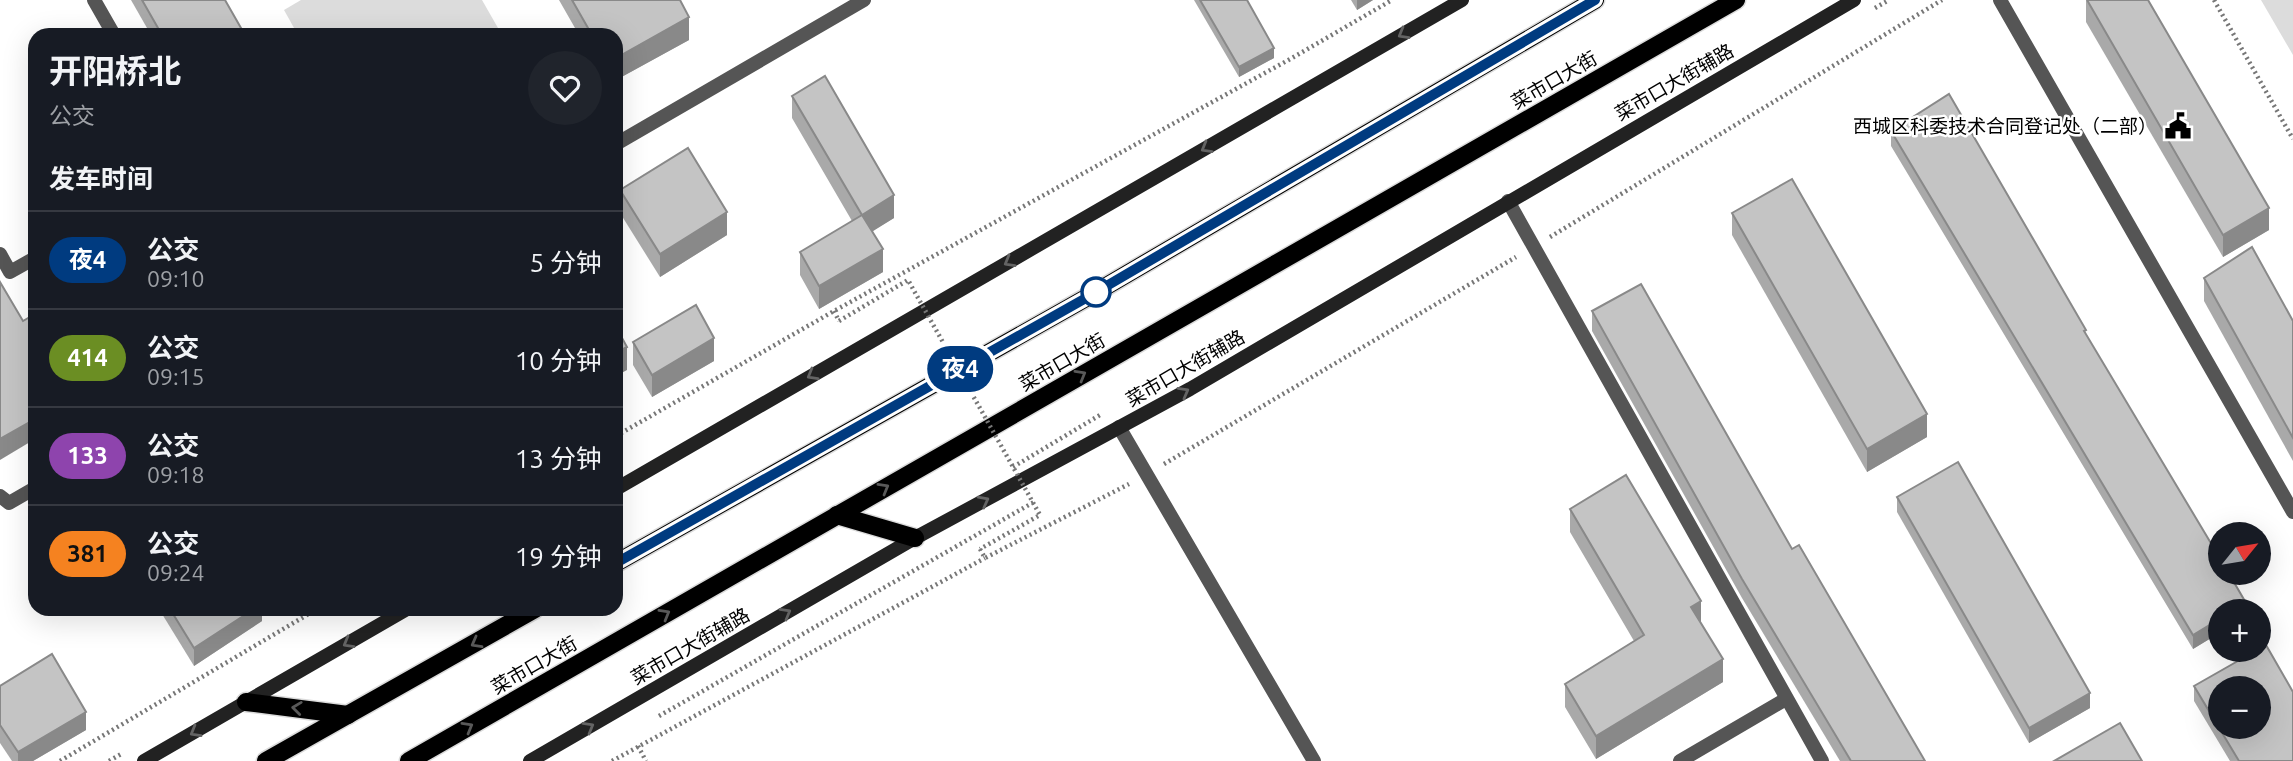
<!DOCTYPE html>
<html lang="zh">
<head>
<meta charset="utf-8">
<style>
  :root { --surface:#171b24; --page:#20242c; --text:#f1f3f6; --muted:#9ea1a6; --line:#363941 }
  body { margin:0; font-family:Ubuntu,"Noto Sans SC",sans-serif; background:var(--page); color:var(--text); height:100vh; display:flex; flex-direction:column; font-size:26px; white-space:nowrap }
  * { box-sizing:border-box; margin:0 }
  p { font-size:23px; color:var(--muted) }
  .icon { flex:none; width:38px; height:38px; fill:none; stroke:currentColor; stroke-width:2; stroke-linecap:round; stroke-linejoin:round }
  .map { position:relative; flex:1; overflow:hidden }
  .side { position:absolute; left:28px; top:28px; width:595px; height:588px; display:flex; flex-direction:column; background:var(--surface); border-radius:21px; box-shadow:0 7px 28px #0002 }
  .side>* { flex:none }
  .badge { padding:0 14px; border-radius:23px; font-size:24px; line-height:46px }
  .needle { width:46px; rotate:60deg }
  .tools { position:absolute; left:2208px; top:522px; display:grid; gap:14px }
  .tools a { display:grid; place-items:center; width:63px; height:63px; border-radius:50%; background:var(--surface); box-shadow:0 7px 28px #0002; font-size:35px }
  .map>.badge { position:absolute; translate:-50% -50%; box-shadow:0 0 0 4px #fff }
  h2 { padding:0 21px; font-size:26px; line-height:63px }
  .round { display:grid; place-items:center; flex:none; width:74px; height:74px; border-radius:37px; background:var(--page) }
  .overview { display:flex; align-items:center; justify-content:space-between; height:119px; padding:0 21px }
  h1 { font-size:33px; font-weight:700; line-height:52px }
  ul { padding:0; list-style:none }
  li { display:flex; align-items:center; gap:21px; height:98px; padding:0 21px; border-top:2px solid var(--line) }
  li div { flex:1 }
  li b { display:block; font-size:26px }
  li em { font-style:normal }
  li .badge { min-width:77px; font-weight:700; text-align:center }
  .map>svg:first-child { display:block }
  .garden { fill:#dcdcdc }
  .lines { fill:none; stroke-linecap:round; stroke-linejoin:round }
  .primary-casing { stroke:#dbdbdb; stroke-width:21 }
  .path { stroke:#777; stroke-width:4.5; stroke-dasharray:2 3.5; stroke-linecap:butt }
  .lane { stroke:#555; stroke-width:14 }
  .street { stroke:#555; stroke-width:14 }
  .secondary { stroke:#222; stroke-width:14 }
  .primary { stroke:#000; stroke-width:18 }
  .path-bridge { stroke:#777; stroke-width:4.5; stroke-dasharray:2 3.5; stroke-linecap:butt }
  .wall { fill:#a9a9a9 }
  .shaded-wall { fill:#898989 }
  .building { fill:#c4c4c4; stroke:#898989; stroke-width:2; fill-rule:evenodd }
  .oneway { stroke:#646464 }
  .oneway2 { stroke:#595959 }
  .line-casing { stroke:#fff; stroke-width:16 }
  .line { stroke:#003b80; stroke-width:10 }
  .stop-dot { fill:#fff; stroke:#003b80; stroke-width:3.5 }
  .labels { text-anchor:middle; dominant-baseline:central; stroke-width:5; stroke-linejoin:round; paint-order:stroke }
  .street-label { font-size:19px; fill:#000; stroke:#fff }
  .poi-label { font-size:19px; fill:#000; stroke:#fff; text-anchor:end }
</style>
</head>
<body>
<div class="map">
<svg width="2293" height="761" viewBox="0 0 2293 761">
  <rect width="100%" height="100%" fill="#fff"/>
  <!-- garden -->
  <g class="garden">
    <polygon points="301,0 482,0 502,35 298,35 284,10"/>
    <polygon points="2261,0 2293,0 2293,55"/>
  </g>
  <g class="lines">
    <!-- primary casing -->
    <g class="primary-casing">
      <g id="primary">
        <polyline points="837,515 915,538"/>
        <polyline points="616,563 1086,298 1595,0"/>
        <polyline points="246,702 348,715"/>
        <polyline points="266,761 535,609"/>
        <polyline points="409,761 1736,0"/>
      </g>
    </g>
    <!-- path -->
    <g class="path">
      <polyline points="2214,0 2293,139"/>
      <polyline points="1875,8 1889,0"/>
      <polyline points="1550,237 1942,0"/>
      <polyline points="834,311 839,321"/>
      <polyline points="616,436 834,311 1292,58 1392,0"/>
      <polyline points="1164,464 1516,257"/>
      <polyline points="980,549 985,558 1129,484"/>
      <polyline points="659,716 1034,502"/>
      <polyline points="638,746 646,761"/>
      <polyline points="60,761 317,609"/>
      <polyline points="109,761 123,753"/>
      <polyline points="612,761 985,558"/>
    </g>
    <!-- lane -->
    <polyline class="lane" points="1680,761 1786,699"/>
    <!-- street -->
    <g class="street">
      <polyline points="94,0 114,35"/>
      <polyline points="2000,0 2293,512"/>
      <polyline points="616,144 864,0"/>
      <polyline points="1508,201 1822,761"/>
      <polyline points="0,254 10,272 35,258"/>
      <polyline points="1119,427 1314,761"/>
      <polyline points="0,496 9,503 35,488"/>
    </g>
    <!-- secondary -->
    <g class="secondary">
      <polyline points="616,489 1462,0"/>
      <polyline points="144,761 407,609"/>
      <polyline points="530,761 915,538 1190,389 1854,0"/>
    </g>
    <!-- primary -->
    <use href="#primary" class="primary"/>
    <!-- path-bridge -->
    <g class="path-bridge">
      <polyline points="839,321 908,280 1040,515 980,549"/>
      <polyline points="1013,467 1100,415"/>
    </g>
  </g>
  <!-- wall -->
  <g class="wall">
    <polygon points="131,0 225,0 245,35 151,35"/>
    <polygon points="559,0 680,0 689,40 616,80 616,35 579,35"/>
    <polygon points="1194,0 1247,0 1274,58 1239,77"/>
    <polygon points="1351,0 1373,0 1357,10"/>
    <polygon points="2086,0 2269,230 2223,257 2086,22"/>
    <polygon points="792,96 894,218 872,231 883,272 819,309 800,275 800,252 852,221 792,118"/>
    <polygon points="1891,131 2086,335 2246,611 2221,611 2221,632 2193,649 1891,146"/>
    <polygon points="620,190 727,235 660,277 620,213"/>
    <polygon points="1732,213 1927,437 1867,472 1732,235"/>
    <polygon points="2204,278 2293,321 2293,461 2204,301"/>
    <polygon points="1592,311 1792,549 1925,761 1840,761 1742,598 1592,331"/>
    <polygon points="633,342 714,361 652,397 633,365"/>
    <polygon points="1897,497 2090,708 2029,743 1897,512"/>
    <polygon points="1570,509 1701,623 1723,682 1596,759 1565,707 1565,684 1634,641 1570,532"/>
    <polygon points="159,609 262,609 262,621 194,666"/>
    <polygon points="0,686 86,730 33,761 12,761 0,743"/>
    <polygon points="2194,686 2293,761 2230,761 2194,701"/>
  </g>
  <!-- shaded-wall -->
  <g class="shaded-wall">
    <polygon points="1357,0 1373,0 1357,10"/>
    <polygon points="689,17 689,40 616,80 616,58"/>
    <polygon points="1274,48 1274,58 1239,77 1239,67"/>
    <polygon points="894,195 894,218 862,238 862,215"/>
    <polygon points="2269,208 2269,230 2223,257 2223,235"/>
    <polygon points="727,212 727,235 660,277 660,254"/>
    <polygon points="883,249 883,272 819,309 819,286"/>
    <polygon points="714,338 714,361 652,397 652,375"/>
    <polygon points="627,347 627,370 616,376 616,353"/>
    <polygon points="1927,414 1927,437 1867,472 1867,449"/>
    <polygon points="35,419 35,439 0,460 0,439"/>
    <polygon points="1701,601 1701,624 1691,607"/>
    <polygon points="2246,603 2246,611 2233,611"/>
    <polygon points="254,609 262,609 262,621 194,666 194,648"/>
    <polygon points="2221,618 2221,632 2193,649 2193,635"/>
    <polygon points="1723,659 1723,682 1596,759 1596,736"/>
    <polygon points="2090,693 2090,708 2029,743 2029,728"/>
    <polygon points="86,712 86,730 33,761 18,761 18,752"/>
  </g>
  <!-- building -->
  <g class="building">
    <polygon points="142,0 225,0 245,35 162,35"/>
    <polygon points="572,0 680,0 689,17 616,58 616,35 592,35"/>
    <polygon points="1200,0 1247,0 1274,48 1239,67"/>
    <polygon points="2087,0 2148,0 2269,208 2223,235"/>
    <polygon points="825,76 894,195 862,215 792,96"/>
    <polygon points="1949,94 2086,330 2084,331 2221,560 2221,572 2228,572 2246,603 2233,611 2221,611 2221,618 2193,635 1891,131"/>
    <polygon points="688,148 727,212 660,254 620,190"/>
    <polygon points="1792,179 1927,414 1867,449 1732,213"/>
    <polygon points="862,215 883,249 819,286 800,252"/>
    <polygon points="2252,247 2293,321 2293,438 2204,278"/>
    <polygon points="0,282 23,321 35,314 35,419 0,439"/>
    <polygon points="1641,284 1792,549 1799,545 1925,761 1851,761 1742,579 1592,311"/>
    <polygon points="696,305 714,338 652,375 633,342"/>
    <polygon points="616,327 627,347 616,353"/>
    <polygon points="1958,462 2090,693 2029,728 1897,497"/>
    <polygon points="1626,475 1701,601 1691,607 1723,659 1596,736 1565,684 1644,635 1570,509"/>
    <polygon points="170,609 254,609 194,648"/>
    <path d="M 2266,645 L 2293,692 L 2293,761 L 2239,761 L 2194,686 ZM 2221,688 L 2259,688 L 2259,726 L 2221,726 Z"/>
    <polygon points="52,654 86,712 18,752 0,725 0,686"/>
    <polygon points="2120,723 2142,761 2054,761"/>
  </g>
  <!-- one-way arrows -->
  <defs><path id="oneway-chevron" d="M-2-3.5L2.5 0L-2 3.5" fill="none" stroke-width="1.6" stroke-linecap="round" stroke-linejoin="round" transform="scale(1.75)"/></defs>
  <g class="oneway">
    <use href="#oneway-chevron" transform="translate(1403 34) rotate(150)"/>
    <use href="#oneway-chevron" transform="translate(1206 148) rotate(150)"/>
    <use href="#oneway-chevron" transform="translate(1009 262) rotate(150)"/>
    <use href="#oneway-chevron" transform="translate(812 375) rotate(150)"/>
    <use href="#oneway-chevron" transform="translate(1184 392) rotate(-29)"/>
    <use href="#oneway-chevron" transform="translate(984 501) rotate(-28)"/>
    <use href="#oneway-chevron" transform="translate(786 613) rotate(-30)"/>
    <use href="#oneway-chevron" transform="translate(348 643) rotate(150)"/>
    <use href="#oneway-chevron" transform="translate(589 727) rotate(-30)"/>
    <use href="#oneway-chevron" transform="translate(195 732) rotate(150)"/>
  </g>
  <g class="oneway2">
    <use href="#oneway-chevron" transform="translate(1081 375) rotate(-30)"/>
    <use href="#oneway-chevron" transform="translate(884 488) rotate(-30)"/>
    <use href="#oneway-chevron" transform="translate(665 614) rotate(-30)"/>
    <use href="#oneway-chevron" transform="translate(476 643) rotate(151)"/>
    <use href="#oneway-chevron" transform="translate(297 708) rotate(-173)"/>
    <use href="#oneway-chevron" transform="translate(468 727) rotate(-30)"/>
  </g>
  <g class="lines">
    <!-- line casing -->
    <g class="line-casing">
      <polyline id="line" points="616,563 1086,298 1595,0"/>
    </g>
    <!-- line -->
    <use href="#line" class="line"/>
  </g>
  <!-- icons -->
  <defs>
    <g id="civic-bare" transform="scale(2.1)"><path d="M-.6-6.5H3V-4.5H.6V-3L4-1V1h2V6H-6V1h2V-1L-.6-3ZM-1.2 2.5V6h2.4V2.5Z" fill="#000" stroke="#fff" stroke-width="2.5" paint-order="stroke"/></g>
  </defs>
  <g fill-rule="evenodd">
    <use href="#civic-bare" x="2178" y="126"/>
  </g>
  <!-- markers -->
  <circle class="stop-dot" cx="1096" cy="292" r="14"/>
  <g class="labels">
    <!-- street labels -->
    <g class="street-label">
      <text transform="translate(1554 80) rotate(-30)">菜市口大街</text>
      <text transform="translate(1674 82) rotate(-30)">菜市口大街辅路</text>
      <text transform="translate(1062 362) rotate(-30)">菜市口大街</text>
      <text transform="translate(1185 368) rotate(-30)">菜市口大街辅路</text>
      <text transform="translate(690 646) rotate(-30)">菜市口大街辅路</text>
      <text transform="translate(534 665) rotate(-30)">菜市口大街</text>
    </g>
    <!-- poi labels -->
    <g class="poi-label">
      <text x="2157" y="126">西城区科委技术合同登记处（二部）</text>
    </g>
  </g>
</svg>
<div class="tools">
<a><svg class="needle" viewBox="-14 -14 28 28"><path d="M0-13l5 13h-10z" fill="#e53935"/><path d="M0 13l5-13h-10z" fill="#9ea1a6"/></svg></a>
<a>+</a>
<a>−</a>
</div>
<b class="badge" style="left:960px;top:369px;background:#003b80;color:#fff">夜4</b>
<section class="side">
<div class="overview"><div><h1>开阳桥北</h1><p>公交</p></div><a class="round"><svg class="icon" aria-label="heart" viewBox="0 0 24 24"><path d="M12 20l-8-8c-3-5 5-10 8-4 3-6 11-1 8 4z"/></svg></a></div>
<h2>发车时间</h2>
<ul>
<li><span class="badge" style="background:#003b80;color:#fff">夜4</span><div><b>公交</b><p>09:10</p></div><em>5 分钟</em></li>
<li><span class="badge" style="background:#6b8e23;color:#fff">414</span><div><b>公交</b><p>09:15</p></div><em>10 分钟</em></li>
<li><span class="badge" style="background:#8e44ad;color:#fff">133</span><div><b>公交</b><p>09:18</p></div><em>13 分钟</em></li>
<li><span class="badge" style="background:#f58220;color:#111">381</span><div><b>公交</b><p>09:24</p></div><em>19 分钟</em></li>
</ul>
</section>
</div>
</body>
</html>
